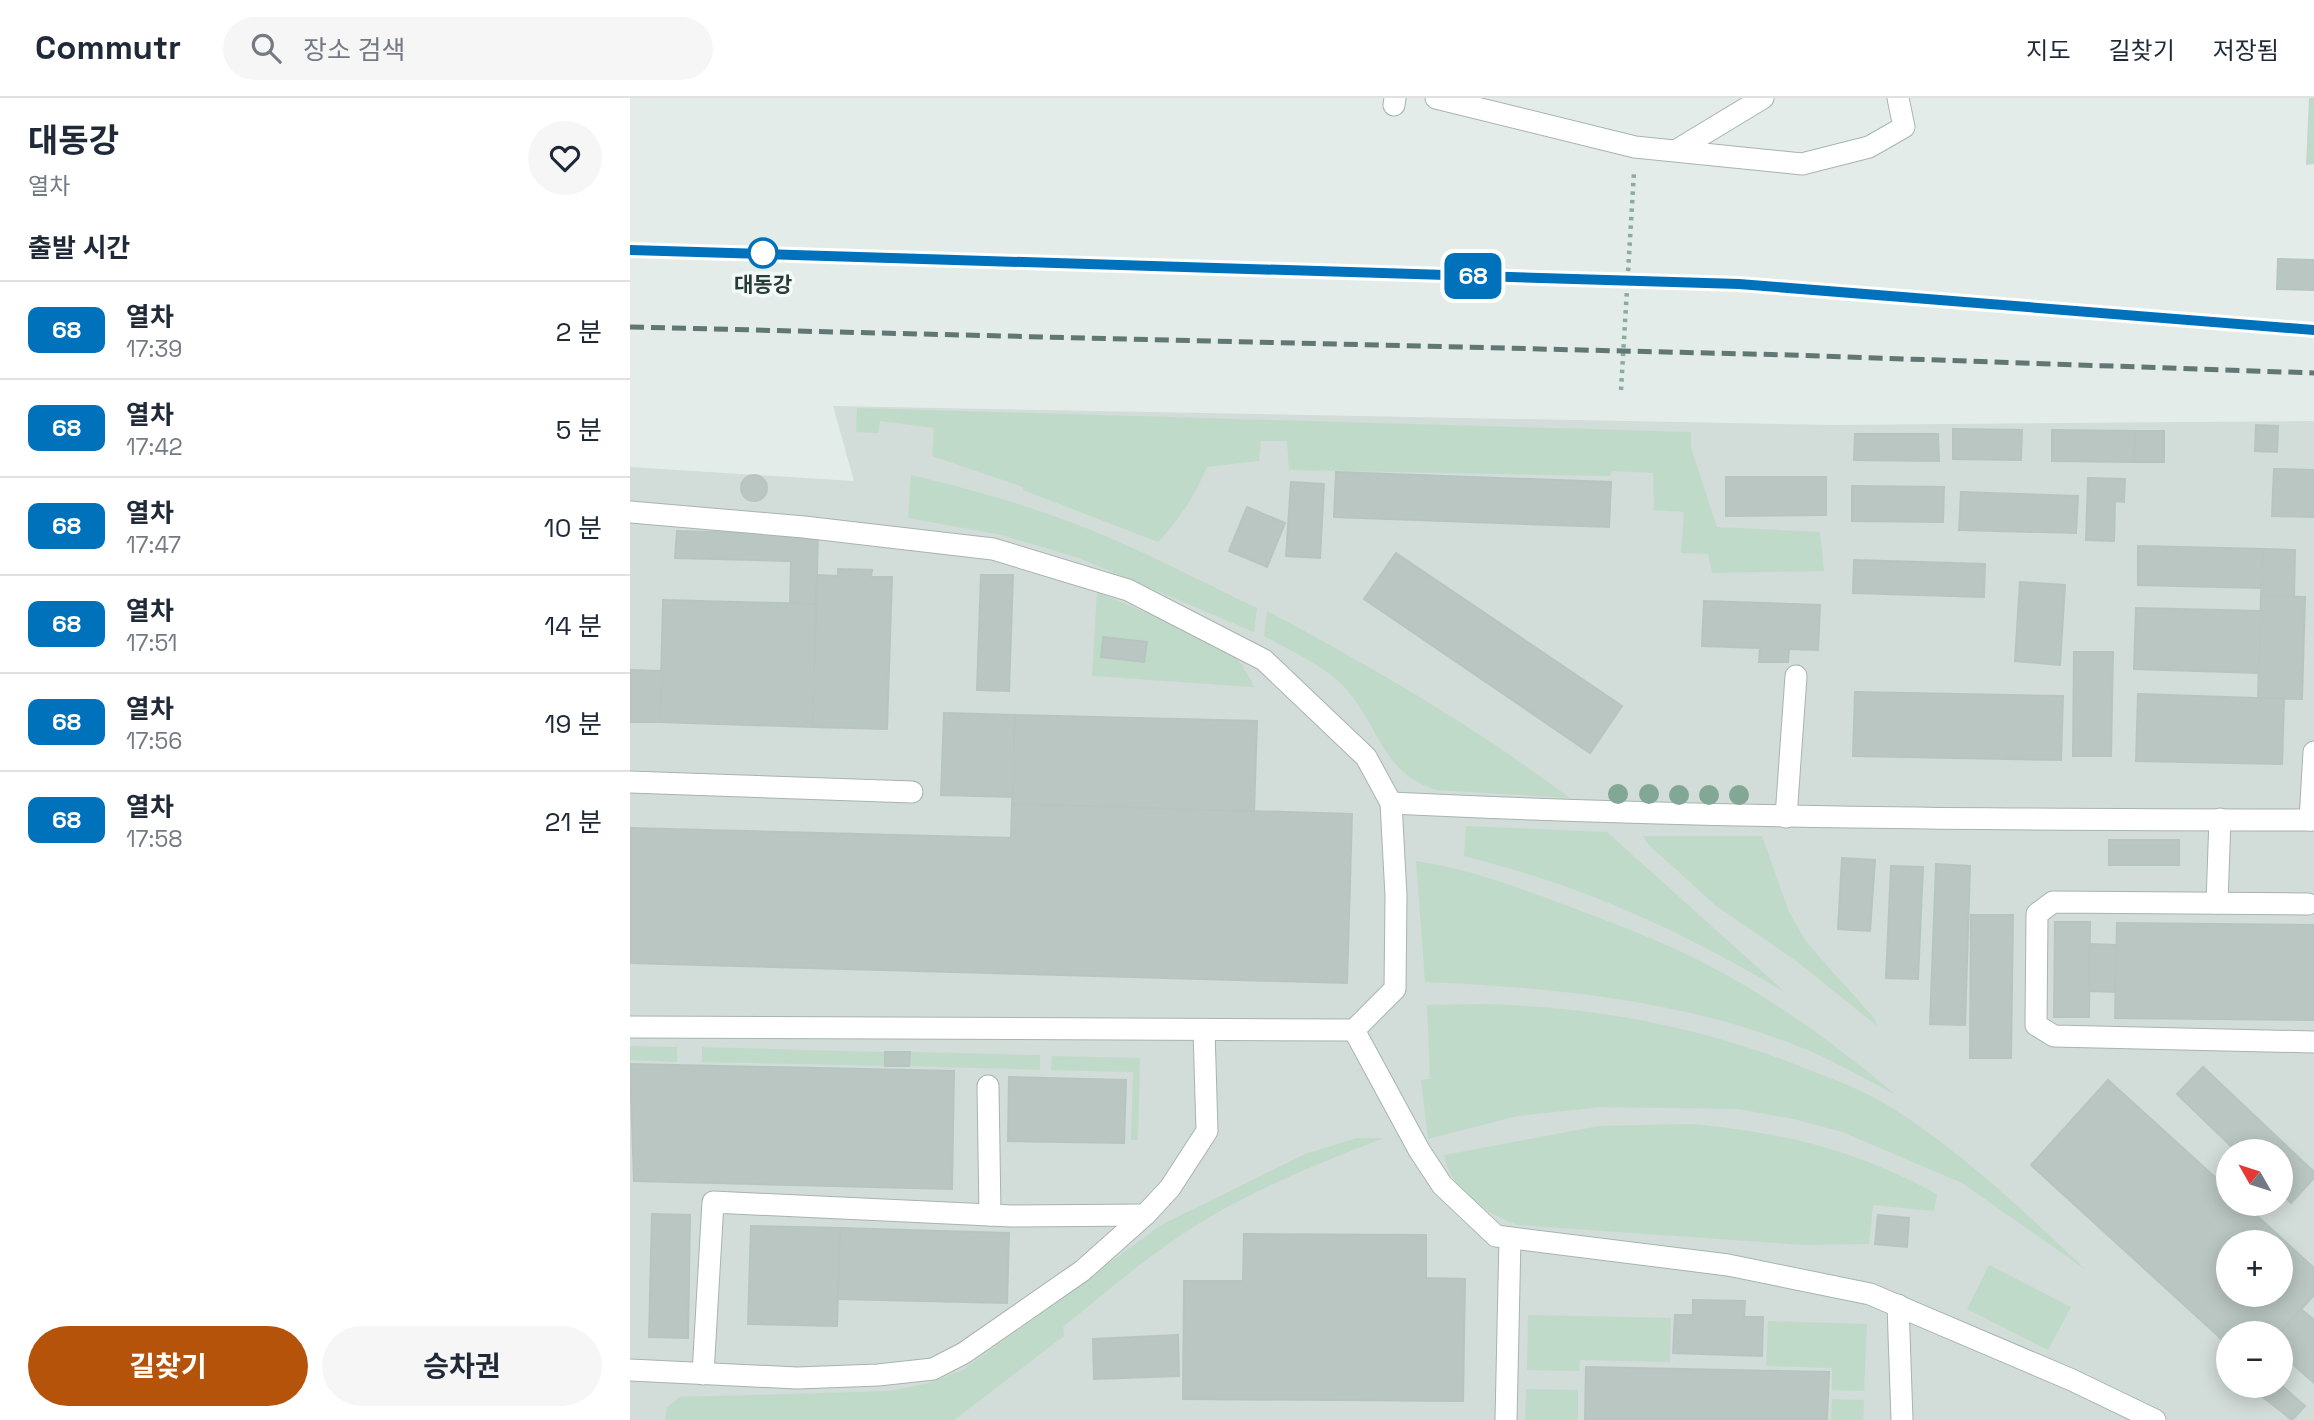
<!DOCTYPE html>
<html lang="ko">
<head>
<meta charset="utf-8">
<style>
  :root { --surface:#fff; --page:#f6f6f7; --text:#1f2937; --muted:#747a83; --line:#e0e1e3; --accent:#b45309 }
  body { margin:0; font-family:"Space Grotesk","Noto Sans KR",sans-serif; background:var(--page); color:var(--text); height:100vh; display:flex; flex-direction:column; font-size:26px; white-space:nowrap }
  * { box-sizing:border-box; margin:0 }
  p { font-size:23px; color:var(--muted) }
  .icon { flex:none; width:38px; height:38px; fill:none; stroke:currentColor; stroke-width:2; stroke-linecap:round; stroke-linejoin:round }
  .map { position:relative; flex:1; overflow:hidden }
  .sheet { display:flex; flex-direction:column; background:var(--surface); width:630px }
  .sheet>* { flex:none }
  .badge { padding:0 14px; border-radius:10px; font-size:24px; line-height:46px }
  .needle { width:46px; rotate:309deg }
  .fabs { position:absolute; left:1586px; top:1041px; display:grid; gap:14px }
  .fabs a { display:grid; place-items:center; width:77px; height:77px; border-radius:50%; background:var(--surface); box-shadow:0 4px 18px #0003; font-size:35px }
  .map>.badge { position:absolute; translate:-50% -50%; box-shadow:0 0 0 4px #fff }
  h2 { padding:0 28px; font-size:26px; line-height:63px }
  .round { display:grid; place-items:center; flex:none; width:74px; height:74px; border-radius:37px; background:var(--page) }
  .head { display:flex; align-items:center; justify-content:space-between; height:119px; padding:0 28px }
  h1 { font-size:33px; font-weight:700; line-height:52px }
  .button { display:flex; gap:14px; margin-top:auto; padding:14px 28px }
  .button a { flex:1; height:80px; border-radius:42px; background:var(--accent); color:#fff; font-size:28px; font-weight:700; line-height:80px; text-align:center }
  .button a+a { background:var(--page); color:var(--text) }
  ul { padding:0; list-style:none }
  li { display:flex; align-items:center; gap:21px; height:98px; padding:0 28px; border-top:2px solid var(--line) }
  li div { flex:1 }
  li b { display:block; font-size:26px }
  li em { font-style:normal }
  li .badge { min-width:77px; font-weight:700; text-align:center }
  header { display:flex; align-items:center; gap:42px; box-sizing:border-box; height:98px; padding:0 35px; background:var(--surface); border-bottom:2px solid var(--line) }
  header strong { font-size:33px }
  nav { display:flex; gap:38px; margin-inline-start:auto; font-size:24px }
  .search { width:490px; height:63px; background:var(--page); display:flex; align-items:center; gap:18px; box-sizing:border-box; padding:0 24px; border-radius:38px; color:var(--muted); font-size:26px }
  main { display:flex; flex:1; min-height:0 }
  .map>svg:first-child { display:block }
  .built { fill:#d2dcd8; fill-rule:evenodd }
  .green { fill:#c0daca }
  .building { fill:#bac6c2; stroke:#b7c5c1; stroke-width:2; fill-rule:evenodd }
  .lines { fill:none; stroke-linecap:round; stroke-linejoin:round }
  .minor-casing { stroke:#a7b4b0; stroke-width:23 }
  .path { stroke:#88aca4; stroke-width:4.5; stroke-dasharray:3.5 5; stroke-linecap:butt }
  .minor { stroke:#fff; stroke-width:21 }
  .rail { stroke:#607773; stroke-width:5; stroke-dasharray:14 7; stroke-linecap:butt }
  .tree { fill:#83a795 }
  .line-casing { stroke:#fff; stroke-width:16 }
  .line { stroke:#0072bc; stroke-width:10 }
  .stop-dot { fill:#fff; stroke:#0072bc; stroke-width:3.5 }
  .labels { text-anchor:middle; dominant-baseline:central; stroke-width:7; stroke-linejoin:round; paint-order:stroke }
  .stop-label { font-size:21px; font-weight:bold; fill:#253c38; stroke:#f4f9f7 }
</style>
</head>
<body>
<header>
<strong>Commutr</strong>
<div class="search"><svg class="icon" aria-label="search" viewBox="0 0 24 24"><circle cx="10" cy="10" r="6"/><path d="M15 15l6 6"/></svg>장소 검색</div>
<nav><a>지도</a><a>길찾기</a><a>저장됨</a></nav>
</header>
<main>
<section class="sheet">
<div class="head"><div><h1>대동강</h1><p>열차</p></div><a class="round"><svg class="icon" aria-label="heart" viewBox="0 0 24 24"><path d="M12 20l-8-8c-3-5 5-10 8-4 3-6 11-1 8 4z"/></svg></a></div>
<h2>출발 시간</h2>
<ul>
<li><span class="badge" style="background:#0072bc;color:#fff">68</span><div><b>열차</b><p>17:39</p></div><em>2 분</em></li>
<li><span class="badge" style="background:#0072bc;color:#fff">68</span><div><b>열차</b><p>17:42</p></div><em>5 분</em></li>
<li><span class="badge" style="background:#0072bc;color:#fff">68</span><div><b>열차</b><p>17:47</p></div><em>10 분</em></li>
<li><span class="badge" style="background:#0072bc;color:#fff">68</span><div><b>열차</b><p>17:51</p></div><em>14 분</em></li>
<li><span class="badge" style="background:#0072bc;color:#fff">68</span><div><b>열차</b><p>17:56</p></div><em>19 분</em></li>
<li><span class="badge" style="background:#0072bc;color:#fff">68</span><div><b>열차</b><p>17:58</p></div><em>21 분</em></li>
</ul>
<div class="button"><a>길찾기</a><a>승차권</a></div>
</section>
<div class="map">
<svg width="1684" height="1322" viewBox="0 0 1684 1322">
  <rect width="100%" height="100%" fill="#e4ece9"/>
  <!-- built -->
  <path class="built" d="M 203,308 L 1204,327 L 1684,323 L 1684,1322 L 0,1322 L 0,369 L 224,383 ZM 1598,1054 L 1650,1054 L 1650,1106 L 1598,1106 ZM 1598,1144 L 1650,1144 L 1650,1197 L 1598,1197 ZM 1598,1236 L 1650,1236 L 1650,1288 L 1598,1288 Z"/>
  <!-- green -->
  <g class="green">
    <polygon points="1679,0 1684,0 1684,66 1676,67"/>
    <path d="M 227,310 L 1061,334 L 1061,350 L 1087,429 L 1190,434 L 1194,473 L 1082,475 L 1078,456 L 1051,455 L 1054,414 L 1024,412 L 1023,375 L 982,373 L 980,378 L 659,372 L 657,343 L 631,343 L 629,363 L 577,369 C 565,397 549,422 528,444 L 393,392 L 393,389 L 302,358 L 304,330 L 250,323 L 248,335 L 226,334 Z"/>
    <path d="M 281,377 C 340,391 400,408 456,430 C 514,453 570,483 627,510 L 624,534 L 449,460 L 372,437 L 278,420 Z"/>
    <path d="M 467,494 L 586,544 C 606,556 614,568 624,589 L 462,578 Z"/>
    <path d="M 637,513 C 742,569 844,628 940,700 L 807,692 C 748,675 749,620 708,583 C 687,564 659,552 634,538 Z"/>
    <path d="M 836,728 L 977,734 L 1156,895 C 1048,831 956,789 834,758 Z"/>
    <polygon points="1013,738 1132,738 1159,814 1177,845 1244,920 1247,928 1165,862 1086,808 1018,746"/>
    <path d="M 786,763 C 838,771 886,788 935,807 C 983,825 1032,843 1078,867 C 1145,902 1209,949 1266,997 C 1241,984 1216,970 1191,958 C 1073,904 924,889 795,884 Z"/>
    <path d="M 855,906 C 967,909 1073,929 1177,971 C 1206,982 1237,994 1264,1011 C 1335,1057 1395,1114 1456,1172 L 1332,1085 L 1212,1034 L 1164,1021 L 1108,1011 L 971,1009 L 887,1018 L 798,1041 L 791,982 L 800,981 L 797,907 Z"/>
    <polygon points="0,948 47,949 47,964 0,962"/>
    <polygon points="72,949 255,954 255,968 72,964"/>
    <polygon points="280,954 410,957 410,972 279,968"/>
    <polygon points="422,958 510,960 508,1042 501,1042 503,974 421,972"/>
    <path d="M 1062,1026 C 1155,1035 1223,1051 1307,1096 L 1304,1113 L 1243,1107 L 1239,1146 L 1174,1147 L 888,1127 C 857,1116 820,1092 814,1057 L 969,1028 Z"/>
    <path d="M 727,1040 L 754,1040 C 679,1069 604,1099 538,1146 C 502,1171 468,1201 433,1229 L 434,1238 L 324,1322 L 35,1322 L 37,1309 L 50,1299 L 260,1293 L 299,1285 L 333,1272 L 531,1127 L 675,1056 Z"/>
    <polygon points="1359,1167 1441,1209 1418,1252 1337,1211"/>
    <polygon points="898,1217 1041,1220 1040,1264 950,1262 949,1273 897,1272"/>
    <polygon points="1138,1223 1237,1226 1234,1293 1202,1292 1202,1270 1136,1268"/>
    <polygon points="896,1291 948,1292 948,1322 895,1322"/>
    <polygon points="1202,1301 1234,1302 1233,1322 1201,1322"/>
  </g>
  <!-- building -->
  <g class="building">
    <polygon points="1648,161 1684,162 1684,192 1647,191"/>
    <polygon points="1626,327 1648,328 1647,354 1625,353"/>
    <polygon points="1323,331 1392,332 1391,362 1323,361"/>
    <polygon points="1422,332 1505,333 1504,364 1422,363"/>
    <polygon points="1505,333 1534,333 1534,364 1504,364"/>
    <polygon points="1225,336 1308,336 1309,363 1224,362"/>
    <polygon points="1644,371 1684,372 1684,419 1642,418"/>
    <polygon points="706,374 981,384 979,429 704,419"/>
    <circle cx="124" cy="390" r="13"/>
    <polygon points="1096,379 1196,379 1196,417 1096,418"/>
    <polygon points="1458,380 1495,381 1494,404 1485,403 1484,443 1456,442"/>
    <polygon points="661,384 694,386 690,460 656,458"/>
    <polygon points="1222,388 1314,389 1313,424 1222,423"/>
    <polygon points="1331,394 1448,398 1446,435 1329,432"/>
    <polygon points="617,409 655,425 637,469 599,453"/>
    <polygon points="47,433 188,437 186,506 160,505 161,463 45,460"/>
    <polygon points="1508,448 1633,451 1631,490 1508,487"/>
    <polygon points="1633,451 1665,452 1664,499 1631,498"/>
    <polygon points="766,455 992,608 960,655 734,501"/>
    <polygon points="1224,462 1355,466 1354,499 1223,495"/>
    <polygon points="208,471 242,472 241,479 262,479 257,631 182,629 187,477 208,478"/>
    <polygon points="351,477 383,477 379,593 347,592"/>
    <polygon points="1390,484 1435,487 1430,567 1385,563"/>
    <polygon points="1631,498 1675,499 1672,601 1628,600"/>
    <polygon points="33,502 186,506 182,629 30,624"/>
    <polygon points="1074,503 1190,507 1188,552 1159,551 1158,564 1129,564 1130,550 1072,548"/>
    <polygon points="1506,510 1631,513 1629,575 1504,571"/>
    <polygon points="473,539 517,544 514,564 471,559"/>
    <polygon points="1444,554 1483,554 1481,658 1443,658"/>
    <polygon points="0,572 31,573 30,624 0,624"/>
    <polygon points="1225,594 1433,598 1431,662 1223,658"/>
    <polygon points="1508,596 1654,601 1652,666 1506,663"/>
    <polygon points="314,615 385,617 383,699 311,697"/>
    <polygon points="385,617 627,623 624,714 382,706"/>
    <polygon points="382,706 722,716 717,885 0,865 0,730 381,740"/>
    <rect x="1479" y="742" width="70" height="25"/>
    <polygon points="1212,760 1245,762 1240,833 1208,831"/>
    <polygon points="1306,766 1340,768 1335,927 1300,926"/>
    <polygon points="1261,768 1293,769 1288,881 1256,880"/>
    <polygon points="1341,817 1383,817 1381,960 1340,960"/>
    <polygon points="1425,824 1460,824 1459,919 1424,919"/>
    <polygon points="1487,825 1684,827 1684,922 1485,920"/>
    <polygon points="1460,846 1486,847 1485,894 1459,893"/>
    <polygon points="255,954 280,954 279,968 255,968"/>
    <polygon points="0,966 324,973 322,1091 4,1083"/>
    <polygon points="1573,969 1684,1074 1684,1080 1661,1105 1650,1094 1650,1054 1607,1054 1547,996"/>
    <polygon points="379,979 496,982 494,1045 378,1043"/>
    <path d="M 1478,982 L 1598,1091 L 1598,1106 L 1614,1106 L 1684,1170 L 1684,1197 L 1649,1236 L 1598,1236 L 1598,1247 L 1401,1067 ZM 1598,1144 L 1650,1144 L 1650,1197 L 1598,1197 Z"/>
    <polygon points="22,1116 60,1117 58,1240 19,1239"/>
    <polygon points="1248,1117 1279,1120 1277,1149 1245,1146"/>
    <polygon points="121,1128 210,1130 207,1228 118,1226"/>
    <polygon points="210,1130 379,1135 377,1205 208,1201"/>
    <polygon points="614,1136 796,1137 796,1180 835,1181 833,1303 553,1301 554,1183 613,1183"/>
    <polygon points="1063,1202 1115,1203 1114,1219 1133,1219 1132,1258 1043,1255 1045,1217 1063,1217"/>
    <polygon points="1671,1211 1684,1222 1684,1285 1650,1255 1649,1236"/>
    <polygon points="548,1237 549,1278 464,1281 463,1241"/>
    <polygon points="956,1269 1199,1274 1197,1322 955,1322"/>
    <polygon points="1650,1286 1675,1308 1662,1322 1619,1288"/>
  </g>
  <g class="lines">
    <!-- minor casing -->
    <g class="minor-casing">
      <g id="minor">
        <polyline points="806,0 1005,49 1172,66 1239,49 1274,29 1268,0"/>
        <polyline points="764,7 765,0"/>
        <polyline points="1047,52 1133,0"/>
        <polyline points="0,414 174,429 363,451 498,492 634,562 736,659 761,705 766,798 765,891 724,932 0,929"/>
        <polyline points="0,684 282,694"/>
        <path d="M 761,705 C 1068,720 1376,722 1684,722"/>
        <polyline points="1156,719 1166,578"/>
        <polyline points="1680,722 1684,654"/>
        <polyline points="1587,805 1590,721"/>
        <polyline points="1678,806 1423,804 1407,816 1406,927 1424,938 1684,944"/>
        <polyline points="724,932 789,1052 812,1087 866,1138 1098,1167 1240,1196 1442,1282 1525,1322"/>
        <polyline points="358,988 360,1117"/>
        <polyline points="1268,1207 1272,1322"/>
        <polyline points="0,1272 167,1280 248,1277 303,1271 334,1255 452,1173 515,1117 540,1090 577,1033 574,932"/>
        <polyline points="73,1276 83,1104 381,1118 515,1117"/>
        <polyline points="876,1322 880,1140"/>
      </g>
    </g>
    <!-- path -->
    <polyline class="path" points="991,292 1004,74"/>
    <!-- minor -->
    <use href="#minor" class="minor"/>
    <!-- rail -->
    <g class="rail">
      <polyline points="0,152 1109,186 1684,232"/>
      <polyline points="0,229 1160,257 1684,275"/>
    </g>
  </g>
  <!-- trees -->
  <g class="tree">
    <circle cx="988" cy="696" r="10"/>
    <circle cx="1019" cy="696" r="10"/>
    <circle cx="1049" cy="697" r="10"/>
    <circle cx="1079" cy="697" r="10"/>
    <circle cx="1109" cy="697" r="10"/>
  </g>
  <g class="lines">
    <!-- line casing -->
    <g class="line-casing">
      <polyline id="line" points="0,152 1109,186 1684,232"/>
    </g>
    <!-- line -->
    <use href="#line" class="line"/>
  </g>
  <!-- markers -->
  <circle class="stop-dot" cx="133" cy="155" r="14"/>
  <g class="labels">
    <!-- stop labels -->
    <g class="stop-label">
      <text x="133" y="186">대동강</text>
    </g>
  </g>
</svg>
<div class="fabs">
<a><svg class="needle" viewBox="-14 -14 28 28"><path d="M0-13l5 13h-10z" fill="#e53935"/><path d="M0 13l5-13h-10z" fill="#747a83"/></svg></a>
<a>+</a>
<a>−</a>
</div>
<b class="badge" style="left:843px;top:178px;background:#0072bc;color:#fff">68</b>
</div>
</main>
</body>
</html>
